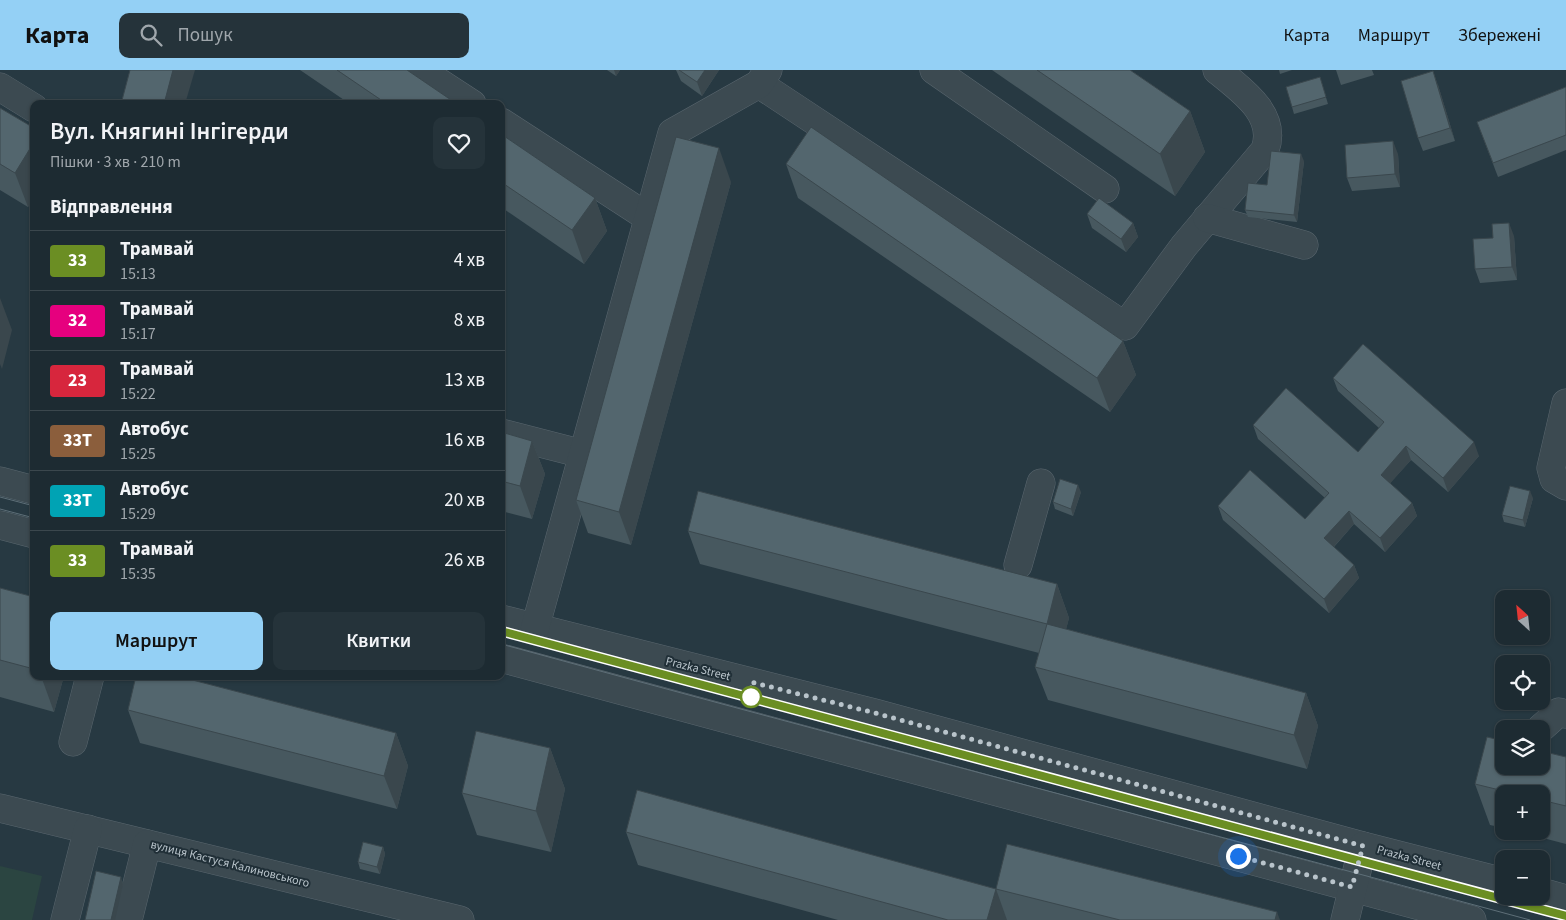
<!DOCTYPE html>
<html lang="uk">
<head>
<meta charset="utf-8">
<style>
  :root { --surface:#1d2b32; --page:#25333a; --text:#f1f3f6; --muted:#a0a7ac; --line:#3b474d; --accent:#94d0f5 }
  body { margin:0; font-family:"Source Sans 3",sans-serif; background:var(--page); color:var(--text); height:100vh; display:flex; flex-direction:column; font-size:19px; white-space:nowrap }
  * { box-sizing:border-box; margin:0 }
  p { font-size:16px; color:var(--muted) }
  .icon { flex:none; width:28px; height:28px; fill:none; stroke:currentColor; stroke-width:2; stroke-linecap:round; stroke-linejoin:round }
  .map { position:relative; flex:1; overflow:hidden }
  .sheet { position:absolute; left:30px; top:30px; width:475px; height:580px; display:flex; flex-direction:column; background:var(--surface); border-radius:10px; box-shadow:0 1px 4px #0004,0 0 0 1px var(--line) }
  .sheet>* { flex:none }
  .badge { padding:0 10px; border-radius:4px; font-size:18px; line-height:32px }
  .needle { width:32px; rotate:333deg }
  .fabs { position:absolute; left:1495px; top:520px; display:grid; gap:10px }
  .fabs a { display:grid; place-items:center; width:55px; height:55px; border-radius:10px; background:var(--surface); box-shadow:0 1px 4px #0004,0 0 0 1px var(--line); font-size:25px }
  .you { position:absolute; width:25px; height:25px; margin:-12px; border:4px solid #fff; border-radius:50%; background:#1a73e8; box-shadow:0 0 0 8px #1a73e833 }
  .map>.badge { position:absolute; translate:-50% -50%; box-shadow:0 0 0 2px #fff }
  h2 { padding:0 20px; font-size:19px; line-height:45px }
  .round { display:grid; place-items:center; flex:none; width:52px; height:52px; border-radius:10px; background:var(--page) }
  .headline { display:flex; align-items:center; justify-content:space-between; height:85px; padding:0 20px }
  h1 { font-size:24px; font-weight:600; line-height:38px }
  .primary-button { display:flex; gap:10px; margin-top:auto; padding:10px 20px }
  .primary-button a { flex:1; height:58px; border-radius:10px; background:var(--accent); color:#111; font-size:20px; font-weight:600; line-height:58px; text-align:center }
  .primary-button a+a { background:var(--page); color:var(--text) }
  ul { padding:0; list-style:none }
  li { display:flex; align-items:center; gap:15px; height:60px; padding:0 20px; border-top:1px solid var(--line) }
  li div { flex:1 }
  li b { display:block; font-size:19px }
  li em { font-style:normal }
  li .badge { min-width:55px; font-weight:700; text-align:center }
  header { display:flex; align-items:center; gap:30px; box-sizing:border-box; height:70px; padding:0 25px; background:var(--accent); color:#111 }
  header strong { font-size:24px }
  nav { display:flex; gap:28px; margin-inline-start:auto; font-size:18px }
  .search { width:350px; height:45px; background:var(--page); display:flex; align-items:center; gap:12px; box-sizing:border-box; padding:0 18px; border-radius:10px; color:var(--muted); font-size:19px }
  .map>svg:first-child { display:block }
  .green { fill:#2b4541 }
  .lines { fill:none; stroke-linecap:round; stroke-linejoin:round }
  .minor-casing { stroke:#5a676f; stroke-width:29 }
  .minor { stroke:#3c4a51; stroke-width:28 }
  .tram { stroke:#5e6f78; stroke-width:1 }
  .wall { fill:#47585f }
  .shaded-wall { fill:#3a474d }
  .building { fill:#53666e; stroke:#3a474d }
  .line-casing { stroke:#fff; stroke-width:11 }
  .line { stroke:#6b8e23; stroke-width:8 }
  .walk { stroke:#b9c4cb; stroke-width:5; stroke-dasharray:0 9 }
  .stop-dot { fill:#fff; stroke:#6b8e23; stroke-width:2.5 }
  .labels { text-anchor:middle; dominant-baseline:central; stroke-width:4; stroke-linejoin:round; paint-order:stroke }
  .street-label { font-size:12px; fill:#b9c4cb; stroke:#202f37 }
</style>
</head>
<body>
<header>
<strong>Карта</strong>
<div class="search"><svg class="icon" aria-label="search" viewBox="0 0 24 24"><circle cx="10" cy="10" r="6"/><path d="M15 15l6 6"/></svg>Пошук</div>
<nav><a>Карта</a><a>Маршрут</a><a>Збережені</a></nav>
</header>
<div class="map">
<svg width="1566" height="850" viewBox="0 0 1566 850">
  <rect width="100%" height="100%" fill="#273942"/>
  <!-- green -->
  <polygon class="green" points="0,796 42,806 32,850 0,850"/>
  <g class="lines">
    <!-- minor casing -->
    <g class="minor-casing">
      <g id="minor">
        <polyline points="420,0 472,34"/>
        <polyline points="934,0 1105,119"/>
        <path d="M 759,14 L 1125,256 L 1184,176 L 1265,80 C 1278,44 1240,19 1217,0"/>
        <polyline points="0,17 34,38"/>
        <polyline points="501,52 649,148"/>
        <polyline points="1207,148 1304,175"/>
        <polyline points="1566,333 1551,398 1554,409 1566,416"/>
        <polyline points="501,363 583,384"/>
        <polyline points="0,411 34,420"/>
        <polyline points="0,455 34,464"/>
        <polyline points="1018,495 1041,413"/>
        <polyline points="501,549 875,643 1363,776 1504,812"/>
        <polyline points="535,558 672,63 759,14 768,0"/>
        <polyline points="501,588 1472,850"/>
        <polyline points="1540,659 1559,642 1566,644"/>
        <polyline points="73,672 90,606"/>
        <polyline points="0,738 460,850"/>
        <polyline points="1541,822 1566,829"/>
        <polyline points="65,850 88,759"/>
        <polyline points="128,850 147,774"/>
        <polyline points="1345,850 1363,776"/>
      </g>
    </g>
    <!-- minor -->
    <use href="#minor" class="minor"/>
    <!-- tram -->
    <g class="tram">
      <polyline points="0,427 34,436"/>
      <polyline points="0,439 34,448"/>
      <polyline points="501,561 1566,846"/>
      <path d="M 501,574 C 844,668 1187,757 1530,850"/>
    </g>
  </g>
  <!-- wall -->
  <g class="wall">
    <polygon points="300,0 407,0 457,34 350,34"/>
    <polygon points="607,0 620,0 616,6"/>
    <polygon points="676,0 719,0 702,26 681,11"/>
    <polygon points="992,0 1130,0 1190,41 1205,82 1175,126"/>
    <polygon points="1279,0 1292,0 1280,4"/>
    <polygon points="1336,0 1372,0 1374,5 1341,15"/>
    <polygon points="1322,14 1328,34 1294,44 1292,37"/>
    <polygon points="1438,15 1455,71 1423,81 1418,68"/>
    <polygon points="1566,17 1566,80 1498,107 1477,52"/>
    <polygon points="0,38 34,58 34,127 28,137 0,120"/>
    <polygon points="501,64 595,128 607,161 584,194 501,137"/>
    <polygon points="1398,84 1400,117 1352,121 1347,108"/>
    <polygon points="1304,91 1297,152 1248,147 1245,140"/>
    <polygon points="786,94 1123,271 1136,305 1110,342 798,128"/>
    <polygon points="731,112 631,475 588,463 576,430"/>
    <polygon points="1087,144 1133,153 1138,167 1126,182 1092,158"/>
    <polygon points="1514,166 1517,210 1480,213 1475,199"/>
    <polygon points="1333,308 1479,386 1448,422 1411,390 1390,413 1412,433 1417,446 1385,482 1354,454 1334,477 1354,495 1359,508 1329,543 1223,450 1218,436 1305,449 1325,428 1258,369 1253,355 1358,382 1379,358 1338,321"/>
    <polygon points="501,362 532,371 545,404 532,449 501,441"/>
    <polygon points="1081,422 1073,446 1055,439 1053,432"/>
    <polygon points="1533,428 1525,457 1504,452 1502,445"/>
    <polygon points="688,461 1057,514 1069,548 1066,559 1306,623 1318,656 1307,699 1048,630 1035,597 1039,583 700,494"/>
    <polygon points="0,518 34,527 34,606 64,606 54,642 0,627"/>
    <polygon points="128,640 396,663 408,696 397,739 140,673"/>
    <polygon points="550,678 565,719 551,782 477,765 462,723"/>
    <polygon points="1566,687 1566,774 1516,761 1541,761 1541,724 1504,724 1504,758 1490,755 1475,714"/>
    <polygon points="626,762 996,819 1280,850 838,850 638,795"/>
    <polygon points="383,777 385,784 380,804 360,799 358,792"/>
  </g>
  <!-- shaded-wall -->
  <g class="shaded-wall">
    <polygon points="173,0 195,0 185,34 164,34"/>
    <polygon points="614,0 620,0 616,6"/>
    <polygon points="705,0 719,0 702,26 697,12"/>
    <polygon points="1433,1 1438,15 1455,71 1450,58"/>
    <polygon points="1190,41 1205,82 1175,126 1160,84"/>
    <polygon points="1393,71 1398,84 1400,117 1395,104"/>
    <polygon points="34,72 34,127 28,137 15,103"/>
    <polygon points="719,78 731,112 631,475 619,442"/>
    <polygon points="1301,84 1304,91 1297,152 1294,145"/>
    <polygon points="595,128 607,161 584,194 572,160"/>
    <polygon points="1133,153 1138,167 1126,182 1121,169"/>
    <polygon points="1509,153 1514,166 1517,210 1512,197"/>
    <polygon points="0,228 12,260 2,299 0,294"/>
    <polygon points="1123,271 1136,305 1110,342 1097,308"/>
    <polygon points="532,371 545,404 532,449 520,416"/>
    <polygon points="1474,372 1479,386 1448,422 1443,408"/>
    <polygon points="1406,376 1411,390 1386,418 1381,405"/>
    <polygon points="1078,415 1081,422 1073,446 1071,439"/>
    <polygon points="1530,421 1533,428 1525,457 1523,450"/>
    <polygon points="1412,433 1417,446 1385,482 1380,468"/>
    <polygon points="1349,441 1354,454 1329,482 1324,468"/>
    <polygon points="1354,495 1359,508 1329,543 1324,529"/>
    <polygon points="1057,514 1069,548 1059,588 1047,554"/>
    <polygon points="41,606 64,606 54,642"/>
    <polygon points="1306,623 1318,656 1307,699 1294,665"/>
    <polygon points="396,663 408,696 397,739 384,706"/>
    <polygon points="550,678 565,719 551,782 536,741"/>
    <polygon points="383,777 385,784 380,804 377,797"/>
    <polygon points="121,807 123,814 115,850 111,850"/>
    <polygon points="996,819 1007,850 987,850"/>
    <polygon points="1277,842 1280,850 1275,850"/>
  </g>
  <!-- building -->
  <g class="building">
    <polygon points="130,0 173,0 164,34 121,34"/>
    <polygon points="337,0 407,0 457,34 387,34"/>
    <polygon points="679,0 705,0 697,12"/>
    <polygon points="1037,0 1130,0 1190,41 1160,84"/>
    <polygon points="1433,1 1450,58 1418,68 1401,11"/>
    <polygon points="1320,7 1326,27 1292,37 1286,17"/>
    <polygon points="1566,17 1566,65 1493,93 1477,52"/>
    <polygon points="0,38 34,58 34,72 15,103 0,94"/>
    <polygon points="811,57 1123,271 1097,308 786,94"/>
    <polygon points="501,64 595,128 572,160 501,112"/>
    <polygon points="676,67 719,78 619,442 576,430"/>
    <polygon points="1393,71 1395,104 1347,108 1345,75"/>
    <polygon points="1271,81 1301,84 1294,145 1245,140 1248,113 1267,115"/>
    <polygon points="1099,128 1133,153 1121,169 1087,144"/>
    <polygon points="1509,153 1512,197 1475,199 1473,169 1493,168 1492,154"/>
    <polygon points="1363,274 1474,372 1443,408 1406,376 1381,405 1412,433 1380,468 1349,441 1324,468 1354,495 1324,529 1218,436 1250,400 1305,449 1329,423 1253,355 1286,318 1358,382 1384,352 1333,308"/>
    <polygon points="501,362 532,371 520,416 501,411"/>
    <polygon points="1060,409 1078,415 1071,439 1053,432"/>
    <polygon points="1510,416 1530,421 1523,450 1502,445"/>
    <polygon points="698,421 1057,514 1047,554 688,461"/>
    <polygon points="0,518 34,527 34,599 0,590"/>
    <polygon points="1047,554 1306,623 1294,665 1035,597"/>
    <polygon points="136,606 177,606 396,663 384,706 128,640"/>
    <polygon points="476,661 550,678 536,741 462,723"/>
    <polygon points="1487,667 1504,671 1504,696 1541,696 1541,681 1566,687 1566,736 1541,730 1541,724 1516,724 1475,714"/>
    <polygon points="637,720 996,819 1007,774 1277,842 1275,850 1120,850 996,819 987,850 948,850 626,762"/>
    <polygon points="363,772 383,777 377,797 358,792"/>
    <polygon points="96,801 121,807 111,850 85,850"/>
  </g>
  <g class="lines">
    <!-- line casing -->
    <g class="line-casing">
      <polyline id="line" points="501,561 1566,846"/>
    </g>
    <!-- line -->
    <use href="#line" class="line"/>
    <!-- walk -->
    <polyline class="walk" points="751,627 751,612 875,643 1363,776 1352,817 1238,786"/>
  </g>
  <!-- markers -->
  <circle class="stop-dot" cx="751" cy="627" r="10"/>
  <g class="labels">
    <!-- street labels -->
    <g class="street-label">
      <text transform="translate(698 599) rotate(14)">Prazka Street</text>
      <text transform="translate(1409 788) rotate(15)">Prazka Street</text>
      <text transform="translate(230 794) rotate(14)">вулиця Кастуся Калиновського</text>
    </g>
  </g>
</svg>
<div class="fabs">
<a><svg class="needle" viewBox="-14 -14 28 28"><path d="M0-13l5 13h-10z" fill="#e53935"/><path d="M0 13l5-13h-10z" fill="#a0a7ac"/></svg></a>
<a><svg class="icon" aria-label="locate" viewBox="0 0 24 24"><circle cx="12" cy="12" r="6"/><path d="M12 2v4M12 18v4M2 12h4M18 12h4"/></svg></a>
<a><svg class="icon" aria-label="layers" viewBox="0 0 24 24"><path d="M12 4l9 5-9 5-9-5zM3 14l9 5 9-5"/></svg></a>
<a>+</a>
<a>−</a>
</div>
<div class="you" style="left:1238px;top:786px"></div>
<section class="sheet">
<div class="headline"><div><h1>Вул. Княгині Інгігерди</h1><p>Пішки · 3 хв · 210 m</p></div><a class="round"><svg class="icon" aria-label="heart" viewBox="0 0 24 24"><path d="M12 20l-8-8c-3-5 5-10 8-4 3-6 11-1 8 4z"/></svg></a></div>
<h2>Відправлення</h2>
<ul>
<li><span class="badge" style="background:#6b8e23;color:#fff">33</span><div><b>Трамвай</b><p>15:13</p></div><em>4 хв</em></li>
<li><span class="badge" style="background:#e6007e;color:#fff">32</span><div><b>Трамвай</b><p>15:17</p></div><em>8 хв</em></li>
<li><span class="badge" style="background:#d7263d;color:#fff">23</span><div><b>Трамвай</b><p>15:22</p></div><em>13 хв</em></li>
<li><span class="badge" style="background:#8b5e3c;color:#fff">33Т</span><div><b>Автобус</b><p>15:25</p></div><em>16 хв</em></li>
<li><span class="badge" style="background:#00a3b4;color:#fff">33T</span><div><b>Автобус</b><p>15:29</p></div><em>20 хв</em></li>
<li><span class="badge" style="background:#6b8e23;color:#fff">33</span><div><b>Трамвай</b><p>15:35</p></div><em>26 хв</em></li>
</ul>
<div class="primary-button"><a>Маршрут</a><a>Квитки</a></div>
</section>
</div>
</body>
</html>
